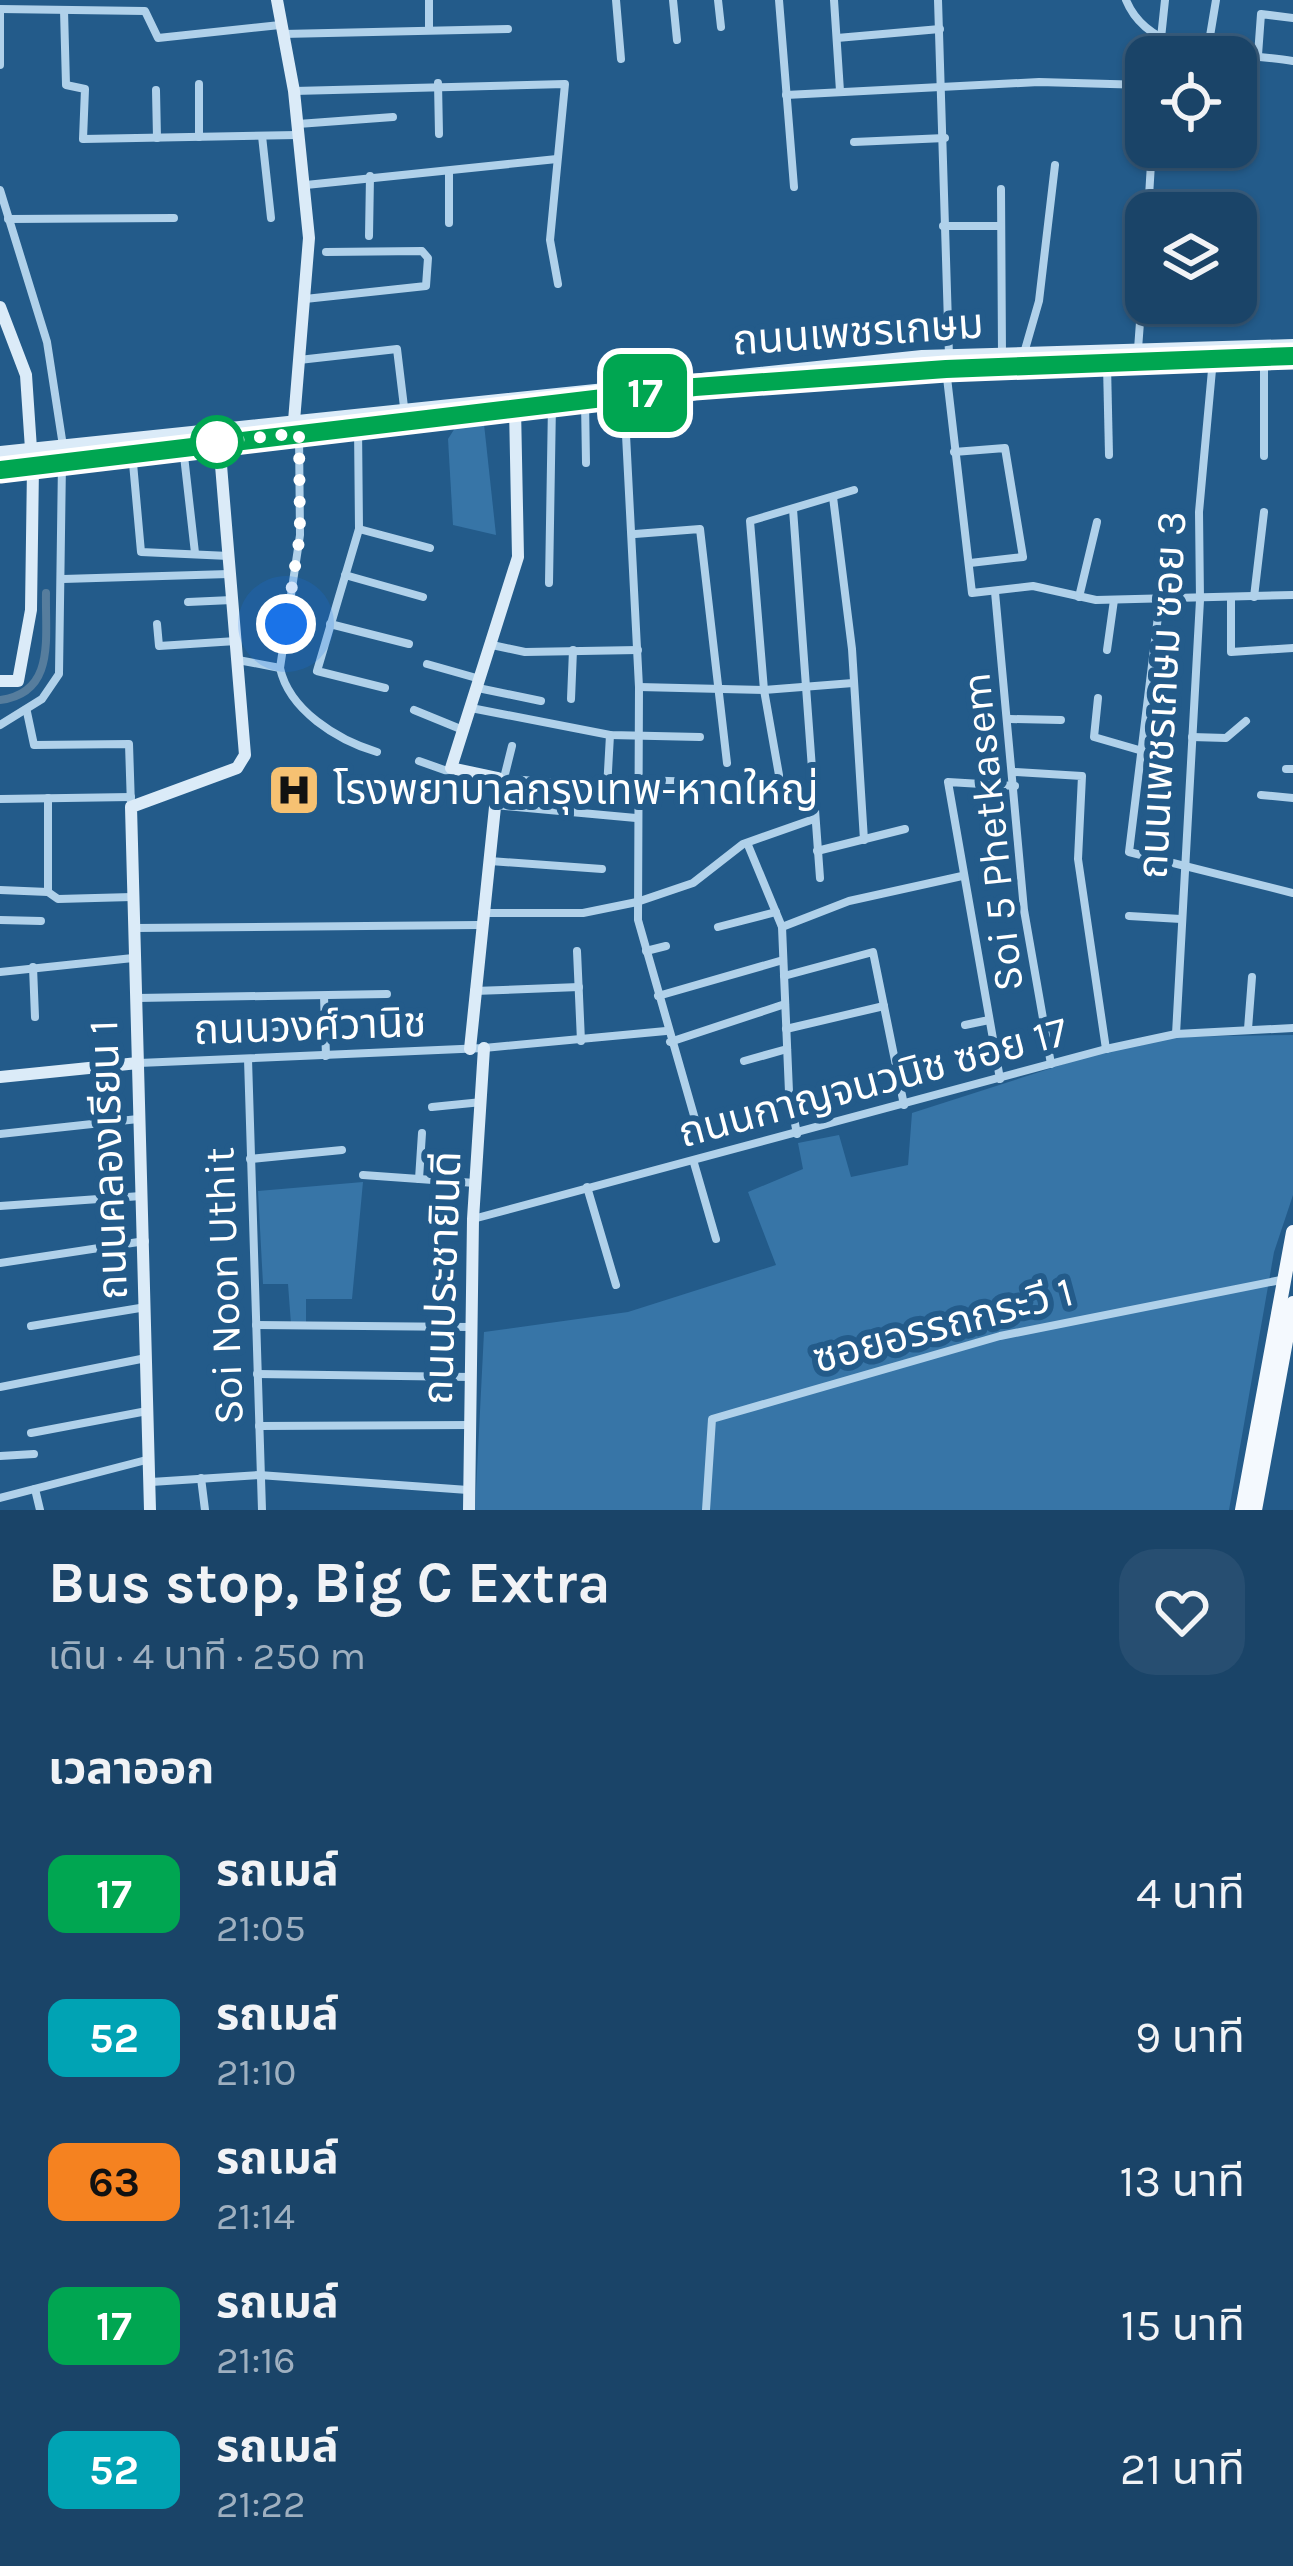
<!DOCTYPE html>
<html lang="th">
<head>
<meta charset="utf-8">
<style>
  :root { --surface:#1a4468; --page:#274e71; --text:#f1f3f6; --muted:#9fb0c0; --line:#385c7c }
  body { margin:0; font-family:Karla,"Noto Sans Thai",sans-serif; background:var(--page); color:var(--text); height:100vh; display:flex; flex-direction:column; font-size:45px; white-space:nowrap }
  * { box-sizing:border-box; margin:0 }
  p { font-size:39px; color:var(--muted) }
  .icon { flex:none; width:66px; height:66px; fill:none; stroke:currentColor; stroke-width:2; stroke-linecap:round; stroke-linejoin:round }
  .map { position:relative; height:1510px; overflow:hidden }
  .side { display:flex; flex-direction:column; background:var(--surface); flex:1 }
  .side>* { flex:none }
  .badge { padding:0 24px; border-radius:18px; font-size:42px; line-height:78px }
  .buttons { position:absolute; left:1125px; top:36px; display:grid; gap:24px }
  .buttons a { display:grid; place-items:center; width:132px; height:132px; border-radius:24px; background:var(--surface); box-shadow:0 3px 9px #0004,0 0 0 3px var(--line); font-size:60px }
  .you { position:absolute; width:60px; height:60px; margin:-30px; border:9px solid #fff; border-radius:50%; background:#1a73e8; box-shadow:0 0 0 18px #1a73e833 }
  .map>.badge { position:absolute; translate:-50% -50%; box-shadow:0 0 0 6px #fff }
  h2 { padding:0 48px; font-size:45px; line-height:108px }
  .round { display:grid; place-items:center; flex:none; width:126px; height:126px; border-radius:36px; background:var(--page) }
  .headline { display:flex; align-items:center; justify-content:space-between; height:204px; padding:0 48px }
  h1 { font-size:57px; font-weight:700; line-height:90px }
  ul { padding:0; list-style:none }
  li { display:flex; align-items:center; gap:36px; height:144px; padding:0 48px }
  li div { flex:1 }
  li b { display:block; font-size:45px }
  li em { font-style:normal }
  li .badge { min-width:132px; font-weight:700; text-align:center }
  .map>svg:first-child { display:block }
  .green { fill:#3775a7 }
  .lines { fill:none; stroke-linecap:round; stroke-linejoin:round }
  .canal { stroke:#567d9d; stroke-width:8 }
  .street { stroke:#b0d1ea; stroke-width:8 }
  .secondary { stroke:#dbebf8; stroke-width:12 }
  .primary { stroke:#f4f9fe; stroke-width:14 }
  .line-casing { stroke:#fff; stroke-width:27 }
  .line { stroke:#00a651; stroke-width:18 }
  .walk { stroke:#fff; stroke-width:12; stroke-dasharray:0 21.6 }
  .stop-dot { fill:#fff; stroke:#00a651; stroke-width:6 }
  .labels { text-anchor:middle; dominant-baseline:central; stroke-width:12; stroke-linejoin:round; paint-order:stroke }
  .street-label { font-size:42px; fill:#fff; stroke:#235b8a }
  .poi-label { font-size:42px; fill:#fff; stroke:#235b8a; text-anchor:start }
</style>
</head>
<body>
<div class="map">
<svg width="1293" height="1510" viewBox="0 0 1293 1510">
  <rect width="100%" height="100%" fill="#235b8a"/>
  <!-- green -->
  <g class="green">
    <polygon points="484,424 496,535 453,525 448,439 455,428"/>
    <polygon points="1293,1035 1293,1195 1274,1252 1229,1510 475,1510 484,1332 628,1312 776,1265 748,1192 803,1169 798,1143 839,1135 851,1177 908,1165 912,1113 1086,1057 1169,1037"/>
    <polygon points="363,1182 352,1299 306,1299 306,1322 291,1324 288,1284 263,1284 258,1191"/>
  </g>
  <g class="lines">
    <!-- canal -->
    <path class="canal" d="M 0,700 C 56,693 45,638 46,593"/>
    <!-- street -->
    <g class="street">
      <polyline points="429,0 429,30"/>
      <polyline points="616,0 621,59"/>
      <polyline points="673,0 677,40"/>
      <polyline points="718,0 721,27"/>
      <polyline points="779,0 794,187"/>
      <polyline points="834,0 840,91"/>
      <polyline points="938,0 949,356"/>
      <path d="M 1126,0 C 1151,61 1236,51 1293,61"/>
      <polyline points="0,9 145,11 158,38 280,25"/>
      <polyline points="0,10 0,65"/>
      <polyline points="64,10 66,85 85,89 83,139 297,135"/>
      <polyline points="283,34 508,29"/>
      <polyline points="1210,36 1216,0"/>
      <polyline points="837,38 940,29"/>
      <polyline points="1258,55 1261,14 1293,18"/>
      <polyline points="1159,57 1165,0"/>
      <polyline points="438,83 439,134"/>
      <polyline points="199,84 199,137"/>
      <polyline points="156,90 157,138"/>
      <polyline points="294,91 565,84 550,240 558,284"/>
      <polyline points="786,95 1039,82 1146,85"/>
      <polyline points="298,124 393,117"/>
      <polyline points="262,136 271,218"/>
      <polyline points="854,142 945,138"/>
      <polyline points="449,171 449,223"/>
      <polyline points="306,185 557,159"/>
      <polyline points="1001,189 1002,355"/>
      <polyline points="0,190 47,342 63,446"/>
      <polyline points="1148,213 1152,147"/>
      <polyline points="8,219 174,218"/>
      <polyline points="943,226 1001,226"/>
      <polyline points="369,236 370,176"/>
      <polyline points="305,299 426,286 428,258 422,251 326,252"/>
      <polyline points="1138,349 1146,242"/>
      <polyline points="1024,353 1039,301 1055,165"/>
      <polyline points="299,360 397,349 404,407"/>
      <polyline points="1107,365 1109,455"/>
      <polyline points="946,369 972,593 1033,586 1096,600 1293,595"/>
      <polyline points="624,396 639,687 638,920 697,1126"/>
      <polyline points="585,401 586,463"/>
      <polyline points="358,426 359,529 317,671 385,688"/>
      <polyline points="183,447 195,553"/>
      <polyline points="132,452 141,552 229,556"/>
      <polyline points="954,452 1005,448 1023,557 970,563"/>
      <polyline points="1264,456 1264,358"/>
      <polyline points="833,497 852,649 864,840"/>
      <polyline points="793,509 820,878"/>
      <polyline points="359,529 430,548"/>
      <polyline points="635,534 700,529 727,763"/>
      <polyline points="345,575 423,597"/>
      <polyline points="63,579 229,574"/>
      <polyline points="549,583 552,404"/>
      <polyline points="995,592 1024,910 1051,1064"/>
      <polyline points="1079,597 1097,522"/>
      <polyline points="1254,597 1264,512"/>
      <polyline points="1231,598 1231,652 1293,648"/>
      <polyline points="1160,600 1129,852 1293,893"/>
      <polyline points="188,602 232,600"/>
      <polyline points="157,624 159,646 236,641"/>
      <polyline points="330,624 409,644"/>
      <polyline points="492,645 525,652 638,650"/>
      <polyline points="1107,650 1114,600"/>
      <polyline points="238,660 280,668 300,535 299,434"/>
      <polyline points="427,664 480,679"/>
      <path d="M 280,668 C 289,710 337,740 377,752"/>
      <polyline points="639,687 764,690 853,683"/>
      <polyline points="478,688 541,701"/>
      <polyline points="1098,698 1094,737 1139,750"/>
      <polyline points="571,699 573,650"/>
      <polyline points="471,708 610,735 700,737"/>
      <polyline points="414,710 463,730"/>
      <polyline points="27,712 34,745 129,744 131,806"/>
      <polyline points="1010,719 1061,720"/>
      <polyline points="0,725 42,699 59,674 62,462"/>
      <polyline points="1192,737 1226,738 1246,721"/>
      <polyline points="419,761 450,772"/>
      <polyline points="1286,769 1293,769"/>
      <polyline points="1015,772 1082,776 1078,859 1106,1049"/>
      <polyline points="779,775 764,690 750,521 854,490"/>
      <polyline points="498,778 560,783"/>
      <polyline points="504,778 512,746"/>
      <polyline points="637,780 700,782"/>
      <polyline points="607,789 610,735"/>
      <polyline points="1261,795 1293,798"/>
      <polyline points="48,798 48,892"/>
      <polyline points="0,799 131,797"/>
      <polyline points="495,805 636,818"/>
      <polyline points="748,845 782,927 789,1092 797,1134"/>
      <polyline points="817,851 905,829"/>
      <polyline points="490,861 602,869"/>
      <polyline points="0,890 48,892 58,899 132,897"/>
      <polyline points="482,913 583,913 637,902 693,883 743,844 814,819"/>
      <polyline points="1129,916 1181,919"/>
      <polyline points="0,920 41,921"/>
      <polyline points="718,927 776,912"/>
      <polyline points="782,927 849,901 962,876"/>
      <polyline points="135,928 479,925"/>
      <polyline points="577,951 581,1041"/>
      <polyline points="646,951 666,946"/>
      <polyline points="33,967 35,1017"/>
      <polyline points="0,972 133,958"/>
      <polyline points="784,976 873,952 904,1105"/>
      <polyline points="474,991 579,987"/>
      <polyline points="324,996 326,1056"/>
      <polyline points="658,996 783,960"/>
      <polyline points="137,998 387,994"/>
      <polyline points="965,1025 989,1020"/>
      <polyline points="240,1028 325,1026"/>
      <polyline points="786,1029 884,1006"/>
      <polyline points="1248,1029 1252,977"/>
      <polyline points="1176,1034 1200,600 1199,512 1213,359"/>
      <polyline points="670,1042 785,1004"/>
      <polyline points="248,1059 262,1510"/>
      <polyline points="744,1061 787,1049"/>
      <polyline points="139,1063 484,1048 666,1031"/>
      <polyline points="1000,1079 948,782 1015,786"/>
      <polyline points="432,1107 482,1102"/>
      <polyline points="0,1134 138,1119"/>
      <polyline points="250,1159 342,1150"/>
      <polyline points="694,1163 716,1239"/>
      <polyline points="363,1175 475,1183"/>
      <polyline points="419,1179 422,1133"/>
      <polyline points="587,1187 616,1285"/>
      <polyline points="0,1206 141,1196"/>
      <polyline points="473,1219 1106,1049 1176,1034 1293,1028"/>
      <polyline points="0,1263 145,1241"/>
      <polyline points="256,1325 470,1327"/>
      <polyline points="31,1326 146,1307"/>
      <polyline points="257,1374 471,1377"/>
      <polyline points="0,1387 146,1358"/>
      <polyline points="259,1426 471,1425"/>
      <polyline points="31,1433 147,1411"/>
      <polyline points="0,1456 34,1454"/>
      <polyline points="201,1478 205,1510"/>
      <polyline points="151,1482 259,1475 468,1490"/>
      <polyline points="35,1489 40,1510"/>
      <polyline points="0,1498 150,1459"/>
      <polyline points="706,1510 712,1419 1000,1336 1281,1280"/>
    </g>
    <!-- secondary -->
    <g class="secondary">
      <polyline points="277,0 294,91 309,238 294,421"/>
      <polyline points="0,307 26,375 31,449"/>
      <polyline points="0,452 922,356 1293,345"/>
      <polyline points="0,470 695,387 946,369 1293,356"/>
      <polyline points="0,681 18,681 31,610 33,467"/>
      <polyline points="470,1049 498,778 451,768 518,557 515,408"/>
      <polyline points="0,1077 138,1063"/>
      <polyline points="150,1510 131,807 237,768 245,755 219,441"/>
      <polyline points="469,1510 473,1219 484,1048"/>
    </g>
    <!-- primary -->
    <g class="primary">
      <polyline points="1242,1510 1293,1232"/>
      <polyline points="1255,1510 1293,1303"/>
    </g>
  </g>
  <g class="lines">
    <!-- line casing -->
    <g class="line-casing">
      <polyline id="line" points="0,470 695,387 946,369 1293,356"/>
    </g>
    <!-- line -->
    <use href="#line" class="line"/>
    <!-- walk -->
    <polyline class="walk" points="217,442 299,433 300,535 286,624"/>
  </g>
  <!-- icons -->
  <defs>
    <g id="hospital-square" transform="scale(2.7)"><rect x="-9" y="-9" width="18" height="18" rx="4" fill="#f6c172" stroke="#235b8a"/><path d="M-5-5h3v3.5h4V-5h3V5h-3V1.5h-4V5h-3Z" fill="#111"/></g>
  </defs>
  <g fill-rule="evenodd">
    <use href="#hospital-square" x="294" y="790"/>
  </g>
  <!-- markers -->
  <circle class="stop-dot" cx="217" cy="442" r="24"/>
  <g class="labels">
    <!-- street labels -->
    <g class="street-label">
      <text transform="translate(858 332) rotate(-4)">ถนนเพชรเกษม</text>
      <text transform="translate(1162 695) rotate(-87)">ถนนเพชรเกษม ซอย 3</text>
      <text transform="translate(992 832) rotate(-96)">Soi 5 Phetkasem</text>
      <text transform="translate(310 1026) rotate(-2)">ถนนวงศ์วานิช</text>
      <text transform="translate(873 1082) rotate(-15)">ถนนกาญจนวนิช ซอย 17</text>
      <text transform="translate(108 1160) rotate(-92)">ถนนคลองเรียน 1</text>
      <text transform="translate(442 1278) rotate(-88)">ถนนประชายินดี</text>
      <text transform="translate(224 1286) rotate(-92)">Soi Noon Uthit</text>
      <text transform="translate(943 1325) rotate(-15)">ซอยอรรถกระวี 1</text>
    </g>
    <!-- poi labels -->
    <g class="poi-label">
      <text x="333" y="790">โรงพยาบาลกรุงเทพ-หาดใหญ่</text>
    </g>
  </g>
</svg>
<div class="buttons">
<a><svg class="icon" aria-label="locate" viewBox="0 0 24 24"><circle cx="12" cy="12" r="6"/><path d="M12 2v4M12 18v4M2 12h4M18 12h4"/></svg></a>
<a><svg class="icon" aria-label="layers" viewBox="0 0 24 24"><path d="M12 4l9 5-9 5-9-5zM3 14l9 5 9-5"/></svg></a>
</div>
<div class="you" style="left:286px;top:624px"></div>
<b class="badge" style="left:645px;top:393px;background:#00a651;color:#fff">17</b>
</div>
<section class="side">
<div class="headline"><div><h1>Bus stop, Big C Extra</h1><p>เดิน · 4 นาที · 250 m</p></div><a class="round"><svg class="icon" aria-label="heart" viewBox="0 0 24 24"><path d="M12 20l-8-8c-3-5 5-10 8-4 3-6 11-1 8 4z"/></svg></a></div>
<h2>เวลาออก</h2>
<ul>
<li><span class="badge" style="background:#00a651;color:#fff">17</span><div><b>รถเมล์</b><p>21:05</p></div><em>4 นาที</em></li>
<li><span class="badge" style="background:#00a3b4;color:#fff">52</span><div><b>รถเมล์</b><p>21:10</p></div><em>9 นาที</em></li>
<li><span class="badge" style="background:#f58220;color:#111">63</span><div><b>รถเมล์</b><p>21:14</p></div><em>13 นาที</em></li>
<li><span class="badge" style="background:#00a651;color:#fff">17</span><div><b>รถเมล์</b><p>21:16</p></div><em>15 นาที</em></li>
<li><span class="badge" style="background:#00a3b4;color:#fff">52</span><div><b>รถเมล์</b><p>21:22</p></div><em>21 นาที</em></li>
</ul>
</section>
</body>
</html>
